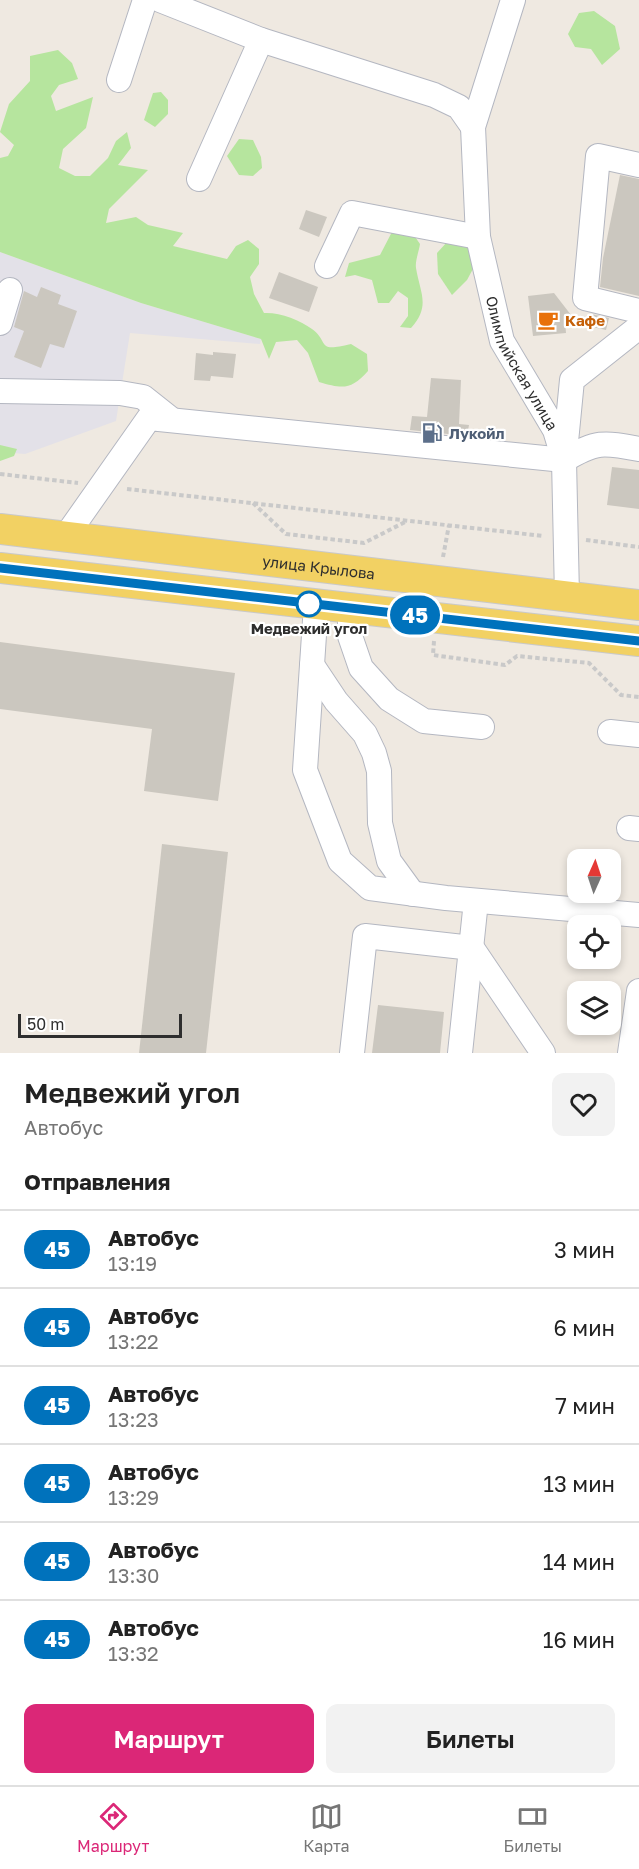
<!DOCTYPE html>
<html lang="ru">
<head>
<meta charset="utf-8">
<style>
  :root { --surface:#fff; --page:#f2f2f2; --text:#222; --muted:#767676; --line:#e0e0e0; --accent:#db2777 }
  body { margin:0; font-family:"Golos Text",sans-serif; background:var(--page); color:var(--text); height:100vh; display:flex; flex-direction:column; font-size:22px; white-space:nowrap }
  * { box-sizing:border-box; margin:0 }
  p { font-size:20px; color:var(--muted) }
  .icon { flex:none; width:33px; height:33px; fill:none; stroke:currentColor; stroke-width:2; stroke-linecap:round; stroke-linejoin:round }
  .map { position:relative; height:1053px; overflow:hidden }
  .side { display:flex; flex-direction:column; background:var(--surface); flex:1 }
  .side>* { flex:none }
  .badge { padding:0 12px; border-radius:20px; font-size:21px; line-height:39px }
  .needle { width:39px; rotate:3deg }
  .buttons { position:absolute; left:567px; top:849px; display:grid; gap:12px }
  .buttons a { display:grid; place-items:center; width:54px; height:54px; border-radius:12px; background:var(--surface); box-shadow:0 3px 9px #0003; font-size:30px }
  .scale { position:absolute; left:18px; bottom:15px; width:164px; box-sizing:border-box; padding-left:6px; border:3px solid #2e2e2e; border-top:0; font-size:16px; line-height:21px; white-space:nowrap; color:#2e2e2e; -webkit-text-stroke:4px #fff; paint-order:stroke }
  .map>.badge { position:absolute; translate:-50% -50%; box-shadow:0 0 0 3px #fff }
  h2 { padding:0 24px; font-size:22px; line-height:54px }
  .round { display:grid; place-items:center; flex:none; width:63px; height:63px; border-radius:12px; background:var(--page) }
  .summary { display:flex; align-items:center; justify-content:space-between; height:102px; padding:0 24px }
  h1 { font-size:28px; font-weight:600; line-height:45px }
  .button { display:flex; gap:12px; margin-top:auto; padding:12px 24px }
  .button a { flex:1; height:69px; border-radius:12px; background:var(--accent); color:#fff; font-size:24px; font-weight:600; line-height:69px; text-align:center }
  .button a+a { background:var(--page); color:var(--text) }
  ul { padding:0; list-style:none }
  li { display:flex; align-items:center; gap:18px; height:78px; padding:0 24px; border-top:2px solid var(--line) }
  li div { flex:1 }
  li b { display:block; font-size:22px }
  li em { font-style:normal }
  li .badge { min-width:66px; font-weight:700; text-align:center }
  .tabs { display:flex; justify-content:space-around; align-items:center; height:84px; border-top:2px solid var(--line); background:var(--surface); font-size:16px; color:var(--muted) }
  .tabs a { display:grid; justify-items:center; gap:3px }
  .tabs .on { color:var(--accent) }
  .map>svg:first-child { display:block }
  .industrial { fill:#e3e1e8 }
  .green { fill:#b6e59e }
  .building { fill:#cbc7bf }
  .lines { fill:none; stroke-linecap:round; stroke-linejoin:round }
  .minor-casing { stroke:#b4b7c1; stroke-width:26 }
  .major-casing { stroke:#c9c9c9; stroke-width:32 }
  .path { stroke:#c9c9c9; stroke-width:4; stroke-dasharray:4.5 3; stroke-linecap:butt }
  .minor { stroke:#fff; stroke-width:24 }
  .major { stroke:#f2d163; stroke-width:30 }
  .line-casing { stroke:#fff; stroke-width:14 }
  .line { stroke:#0072bc; stroke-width:9 }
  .stop-dot { fill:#fff; stroke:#0072bc; stroke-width:3 }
  .labels { text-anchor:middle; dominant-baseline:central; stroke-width:4.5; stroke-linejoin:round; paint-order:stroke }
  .food-label { font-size:15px; font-weight:bold; fill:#c56008; stroke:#fff; text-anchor:start }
  .street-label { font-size:15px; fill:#2e2e2e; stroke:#fff }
  .service-label { font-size:15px; font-weight:bold; fill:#4e5e75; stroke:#fff; text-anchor:start }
  .stop-label { font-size:15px; font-weight:bold; fill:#2e2e2e; stroke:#fff }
</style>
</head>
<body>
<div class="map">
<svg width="639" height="1053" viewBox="0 0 639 1053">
  <rect width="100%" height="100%" fill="#efe9e1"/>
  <!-- industrial -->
  <polygon class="industrial" points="0,252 141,303 261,339 260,344 130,333 116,421 25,454 0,452"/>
  <!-- green -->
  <g class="green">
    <polygon points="594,11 615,26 620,49 602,65 591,49 575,47 568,34 579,13"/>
    <path d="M 58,50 L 72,63 L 78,79 L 59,85 L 51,96 L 56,111 L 93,97 L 86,128 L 63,149 L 59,168 L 75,176 L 90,176 L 108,158 L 116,141 L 127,132 L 131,148 L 118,165 L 148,170 L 109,209 L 106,223 L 136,217 L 148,225 L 183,233 L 173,246 L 227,259 L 236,246 L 248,240 L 259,249 L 259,264 L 250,277 L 254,294 L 264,313 C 279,312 300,320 312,329 C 330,342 315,353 351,344 L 367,354 L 368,371 C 351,390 343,389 319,382 L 308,353 L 297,340 L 276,342 L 269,359 L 261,339 L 141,303 L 0,252 L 0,158 L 8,156 L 14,145 L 0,132 L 9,104 L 30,81 L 30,56 Z"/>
    <polygon points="161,92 168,100 168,114 155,127 144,120 153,93"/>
    <polygon points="239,139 253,140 261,157 262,168 253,176 239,175 227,156"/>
    <path d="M 393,230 L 411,231 L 420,244 C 419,251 415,261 416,268 C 420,293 431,306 411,328 L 400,327 L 408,316 L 408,298 L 398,291 L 389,303 L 378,303 L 372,280 L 355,275 L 345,277 L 349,263 L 380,255 Z"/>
    <polygon points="448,241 468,247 474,267 467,280 452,295 438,274 437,253"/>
    <polygon points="0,445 17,449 14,456 0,461"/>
  </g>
  <!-- building -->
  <g class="building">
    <polygon points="620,175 639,179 639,296 600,287 603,258"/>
    <polygon points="306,210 327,217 319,237 299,229"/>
    <polygon points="279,272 318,287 309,312 269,298"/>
    <polygon points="41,287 61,295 58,304 77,311 64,348 50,344 41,368 14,357 24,331 14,327 24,291 37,297"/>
    <polygon points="554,293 578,324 565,321 566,333 533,336 528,296"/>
    <polygon points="591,314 609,318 606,330 588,326"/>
    <polygon points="213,352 236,354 233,378 211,376 210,381 194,380 196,353 213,355"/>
    <polygon points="431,378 461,380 459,424 469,425 467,436 410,430 412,416 427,417"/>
    <polygon points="612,467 639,470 639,509 607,505"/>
    <polygon points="0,642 235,673 218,801 144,791 152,729 0,709"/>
    <polygon points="162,844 228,852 206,1053 139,1053"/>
    <polygon points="378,1005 444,1012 440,1053 372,1053"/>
  </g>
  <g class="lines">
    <!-- minor casing -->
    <g class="minor-casing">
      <g id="minor">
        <polyline points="160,0 261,40 434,95 459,107 473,127"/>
        <path id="s1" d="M 513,0 L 473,127 L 478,237 L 502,341 L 555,430 L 564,460 L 567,596"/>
        <polyline points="119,80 145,0"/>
        <polyline points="639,165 598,156 585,298 639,311"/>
        <polyline points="199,179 261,40"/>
        <polyline points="327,266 352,213 478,237"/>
        <polyline points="0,323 10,290"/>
        <polyline points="0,391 120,393 143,397 172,420"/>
        <polyline points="565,452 572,380 639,327"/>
        <path d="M 66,536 L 149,418 L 564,460 C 596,441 603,442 639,449"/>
        <polyline points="316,605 305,770 340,861 370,888 446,898 639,915"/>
        <polyline points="350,609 350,636 361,668 389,699 424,721 482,727"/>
        <polyline points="312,665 336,701 365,734 374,753 379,771 380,823 389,861 413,894"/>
        <polyline points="610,732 639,735"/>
        <polyline points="629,828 639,829"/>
        <polyline points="352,1053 365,936 472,948 543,1053"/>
        <polyline points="460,1053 476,901"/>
        <polyline points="630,1053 639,991"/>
      </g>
    </g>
    <!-- major casing -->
    <g class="major-casing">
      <g id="major">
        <path id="s2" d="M 0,529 L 639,605"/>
        <polyline points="0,568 639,641"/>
      </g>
    </g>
    <!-- path -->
    <g class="path">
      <polyline points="0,474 78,483"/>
      <polyline points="127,489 543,536"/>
      <polyline points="253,503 286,534 364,543 407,521"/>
      <polyline points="586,540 639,547"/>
      <polyline points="443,557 449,525"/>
      <polyline points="434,641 433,655 505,665 517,656 589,663 621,695 639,697"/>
    </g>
    <!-- minor -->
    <use href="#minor" class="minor"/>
    <!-- major -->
    <use href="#major" class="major"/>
  </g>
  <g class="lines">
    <!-- line casing -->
    <g class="line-casing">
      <polyline id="line" points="0,568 639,641"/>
    </g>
    <!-- line -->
    <use href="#line" class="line"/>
  </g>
  <!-- icons -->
  <defs>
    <g id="cafe-bare" transform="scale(1.62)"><path d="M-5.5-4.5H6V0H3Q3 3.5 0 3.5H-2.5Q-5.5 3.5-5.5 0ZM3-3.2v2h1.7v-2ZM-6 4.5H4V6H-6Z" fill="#e8710a" stroke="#fff" stroke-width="2.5" paint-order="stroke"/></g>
    <g id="fuel-bare" transform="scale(1.62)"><path d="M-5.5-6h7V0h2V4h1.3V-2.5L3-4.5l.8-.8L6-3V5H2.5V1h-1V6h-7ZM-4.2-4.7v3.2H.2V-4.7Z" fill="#5c6f8a" stroke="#fff" stroke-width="2.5" paint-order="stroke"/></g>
  </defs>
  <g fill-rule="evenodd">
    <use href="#cafe-bare" x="548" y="320"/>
    <use href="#fuel-bare" x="432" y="433"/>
  </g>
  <!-- markers -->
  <circle class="stop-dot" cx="309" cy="604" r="12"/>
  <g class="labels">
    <!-- food labels -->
    <g class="food-label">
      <text x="565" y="320">Кафе</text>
    </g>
    <!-- street labels -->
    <g class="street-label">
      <text stroke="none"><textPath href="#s1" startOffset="378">Олимпийская улица</textPath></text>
      <text stroke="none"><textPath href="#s2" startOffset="321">улица Крылова</textPath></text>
    </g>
    <!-- service labels -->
    <g class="service-label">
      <text x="449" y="433">Лукойл</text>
    </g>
    <!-- stop labels -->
    <g class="stop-label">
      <text x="309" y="628">Медвежий угол</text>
    </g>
  </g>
</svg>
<div class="buttons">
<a><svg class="needle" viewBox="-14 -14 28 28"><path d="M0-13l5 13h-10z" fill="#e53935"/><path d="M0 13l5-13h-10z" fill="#767676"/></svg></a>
<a><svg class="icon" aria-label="locate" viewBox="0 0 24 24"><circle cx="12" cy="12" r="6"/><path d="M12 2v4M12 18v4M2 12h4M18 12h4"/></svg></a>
<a><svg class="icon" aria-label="layers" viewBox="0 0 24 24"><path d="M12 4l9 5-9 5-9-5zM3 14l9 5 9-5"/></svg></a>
</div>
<div class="scale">50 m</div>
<b class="badge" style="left:415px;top:615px;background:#0072bc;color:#fff">45</b>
</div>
<section class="side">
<div class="summary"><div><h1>Медвежий угол</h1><p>Автобус</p></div><a class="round"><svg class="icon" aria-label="heart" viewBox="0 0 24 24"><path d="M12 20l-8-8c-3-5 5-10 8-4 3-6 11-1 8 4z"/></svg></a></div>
<h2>Отправления</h2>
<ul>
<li><span class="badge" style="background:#0072bc;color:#fff">45</span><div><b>Автобус</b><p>13:19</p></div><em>3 мин</em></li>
<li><span class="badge" style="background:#0072bc;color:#fff">45</span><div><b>Автобус</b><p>13:22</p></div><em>6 мин</em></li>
<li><span class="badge" style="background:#0072bc;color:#fff">45</span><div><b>Автобус</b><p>13:23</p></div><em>7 мин</em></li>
<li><span class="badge" style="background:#0072bc;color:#fff">45</span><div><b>Автобус</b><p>13:29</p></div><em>13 мин</em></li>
<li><span class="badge" style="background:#0072bc;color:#fff">45</span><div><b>Автобус</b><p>13:30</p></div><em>14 мин</em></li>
<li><span class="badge" style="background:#0072bc;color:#fff">45</span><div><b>Автобус</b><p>13:32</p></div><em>16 мин</em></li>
</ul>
<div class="button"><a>Маршрут</a><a>Билеты</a></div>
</section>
<nav class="tabs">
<a class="on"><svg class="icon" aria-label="directions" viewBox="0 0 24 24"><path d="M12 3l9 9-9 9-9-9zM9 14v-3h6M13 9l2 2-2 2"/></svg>Маршрут</a>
<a><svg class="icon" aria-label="map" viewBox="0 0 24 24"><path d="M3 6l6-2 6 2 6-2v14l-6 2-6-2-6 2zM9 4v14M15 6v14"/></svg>Карта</a>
<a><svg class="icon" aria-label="tickets" viewBox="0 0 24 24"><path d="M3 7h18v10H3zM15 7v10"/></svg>Билеты</a>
</nav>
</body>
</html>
